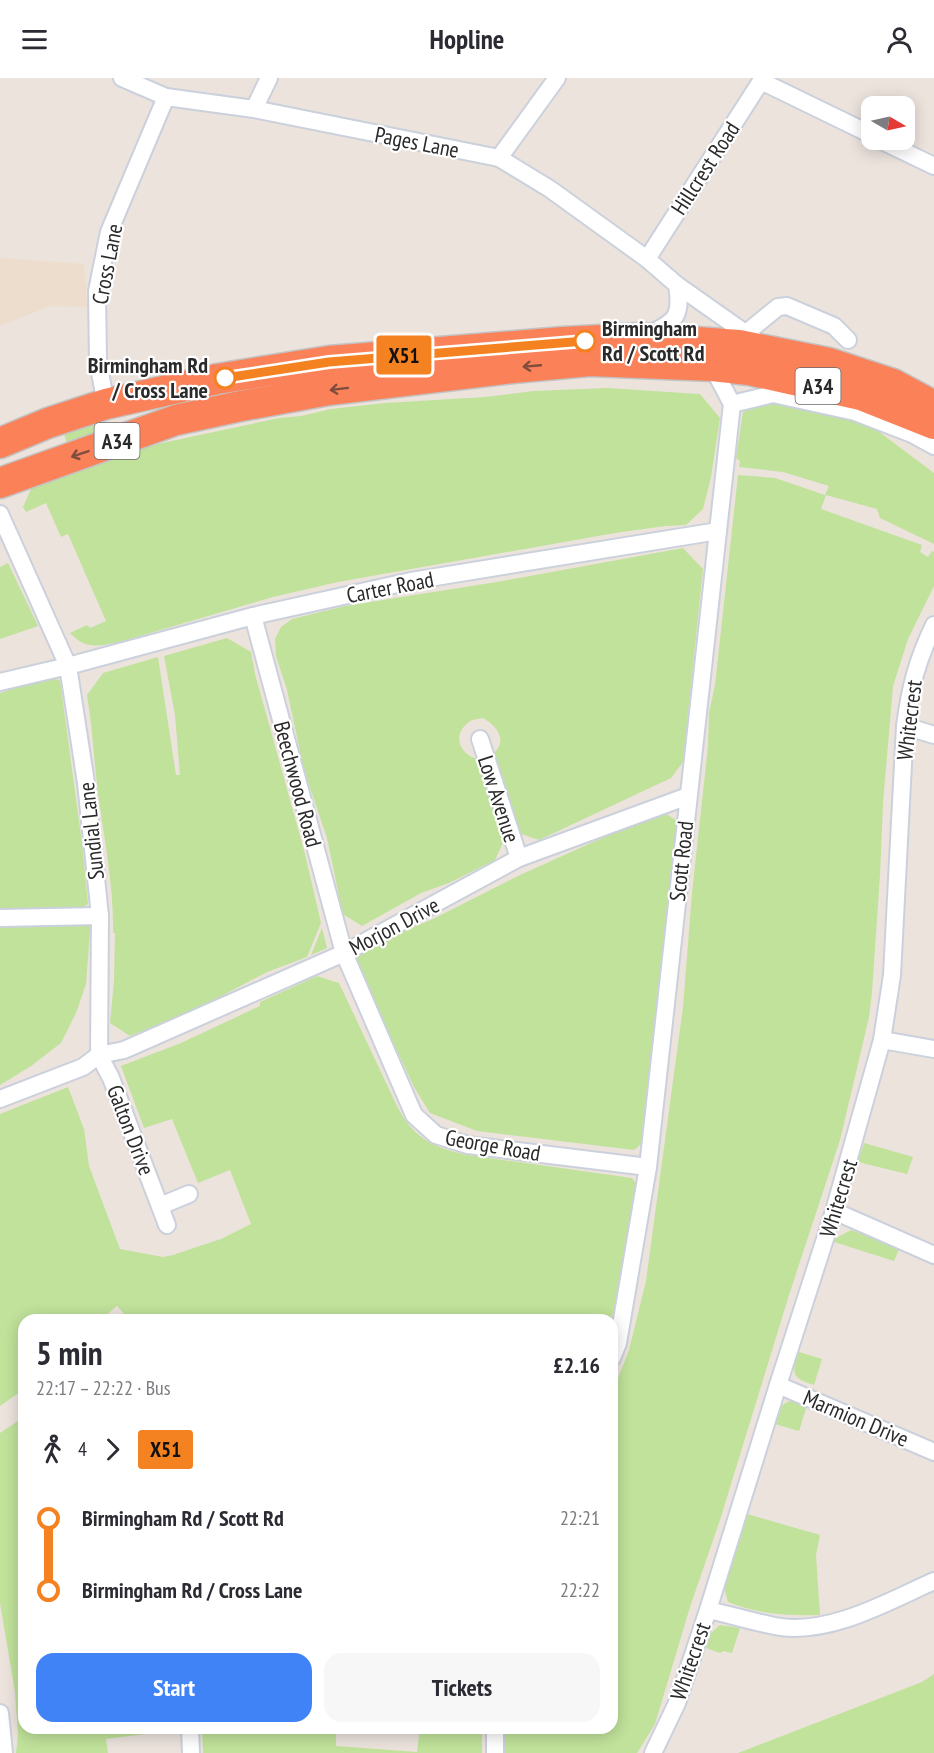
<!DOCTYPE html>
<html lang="en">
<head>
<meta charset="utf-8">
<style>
  :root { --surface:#fff; --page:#f7f7f7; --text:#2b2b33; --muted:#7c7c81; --accent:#4083f6 }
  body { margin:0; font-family:"PT Sans Narrow",sans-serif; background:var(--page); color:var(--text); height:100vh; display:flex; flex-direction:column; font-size:22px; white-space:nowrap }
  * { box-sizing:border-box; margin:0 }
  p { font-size:20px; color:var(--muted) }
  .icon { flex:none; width:33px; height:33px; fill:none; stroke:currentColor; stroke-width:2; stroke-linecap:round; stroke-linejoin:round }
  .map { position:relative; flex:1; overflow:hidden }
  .sheet { position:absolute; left:18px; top:1236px; width:600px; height:420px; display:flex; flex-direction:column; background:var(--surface); border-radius:18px; box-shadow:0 3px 15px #0003 }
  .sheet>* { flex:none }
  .badge { padding:0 12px; border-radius:4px; font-size:21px; line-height:39px }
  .needle { width:39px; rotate:99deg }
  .tools { position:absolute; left:861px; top:18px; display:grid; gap:12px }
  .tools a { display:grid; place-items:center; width:54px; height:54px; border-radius:12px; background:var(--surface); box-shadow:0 3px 15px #0003; font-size:30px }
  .map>.badge { position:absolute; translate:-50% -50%; box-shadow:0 0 0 3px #fff }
  .legs { display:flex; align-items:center; gap:9px; height:66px; padding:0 18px; font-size:20px }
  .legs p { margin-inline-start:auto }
  .summary { display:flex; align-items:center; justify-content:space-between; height:102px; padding:0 18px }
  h1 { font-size:33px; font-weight:700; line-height:45px }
  .button { display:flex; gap:12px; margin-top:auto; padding:12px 18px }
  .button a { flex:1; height:69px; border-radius:18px; background:var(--accent); color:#fff; font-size:24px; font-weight:700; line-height:69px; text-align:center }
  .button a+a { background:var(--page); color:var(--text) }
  ul { padding:0 18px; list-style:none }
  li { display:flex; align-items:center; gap:21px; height:72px; font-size:22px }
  li i { display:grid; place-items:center; width:9px; height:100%; margin:0 8px; background:currentColor }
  li i::after { content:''; width:15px; height:15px; margin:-8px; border:4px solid; border-radius:50%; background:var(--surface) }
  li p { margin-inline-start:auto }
  li:first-child i { background:linear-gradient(#0000 50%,currentColor 0) }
  li:last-child i { background:linear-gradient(currentColor 50%,#0000 0) }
  header { display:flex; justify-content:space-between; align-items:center; height:78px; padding:0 18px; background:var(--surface); font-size:27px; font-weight:700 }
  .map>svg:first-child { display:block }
  .education { fill:#edddcc }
  .green { fill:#c0e29a }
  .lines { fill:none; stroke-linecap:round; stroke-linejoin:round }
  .street-casing { stroke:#cbd1dc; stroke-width:20 }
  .highway-casing { stroke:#c3c3c3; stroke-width:33 }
  .street { stroke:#fff; stroke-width:16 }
  .highway { stroke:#fb8159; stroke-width:30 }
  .oneway { stroke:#7e4d3d }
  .line-1-casing { stroke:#fff; stroke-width:14 }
  .line-1 { stroke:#f58220; stroke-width:9 }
  .stop-1-dot { fill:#fff; stroke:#f58220; stroke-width:3 }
  .labels { text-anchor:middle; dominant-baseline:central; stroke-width:4.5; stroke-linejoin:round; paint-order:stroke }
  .shield { fill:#fff; stroke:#6a6a6a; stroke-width:1.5 }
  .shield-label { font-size:21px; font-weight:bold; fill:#2a2a2a }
  .street-label { font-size:22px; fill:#2a2a2a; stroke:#fff }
  .stop-label { font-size:22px; font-weight:bold; fill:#2a2a2a; stroke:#fff; text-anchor:start }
</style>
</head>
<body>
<header><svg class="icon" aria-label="menu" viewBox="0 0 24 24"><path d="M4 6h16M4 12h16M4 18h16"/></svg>Hopline<svg class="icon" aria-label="person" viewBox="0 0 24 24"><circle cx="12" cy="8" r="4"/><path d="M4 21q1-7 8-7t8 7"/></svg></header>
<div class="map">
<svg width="934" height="1675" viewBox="0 0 934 1675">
  <rect width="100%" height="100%" fill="#ece3dd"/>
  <!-- education -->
  <polygon class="education" points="0,180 84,186 87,229 50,228 0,248"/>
  <!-- green -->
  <g class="green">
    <path d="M 607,310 L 700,316 L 720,340 L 711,399 L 703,431 L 686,447 L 665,448 L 615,455 L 338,504 L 273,519 L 116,565 C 95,568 85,571 70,555 L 87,547 L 90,550 L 106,543 L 68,456 L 61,459 L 46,425 L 26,434 L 23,429 L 32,409 L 97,384 L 162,365 L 279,340 L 301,338 L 331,331 L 385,325 L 485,319 L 534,313 Z"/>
    <polygon points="766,323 847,340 878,353 934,395 934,466 880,440 877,431 826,417 821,431 922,467 920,474 928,479 932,473 934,474 934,508 908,561 893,608 883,725 880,797 872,914 869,939 858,986 840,1062 789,1217 720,1442 690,1529 655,1646 637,1675 503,1675 505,1650 612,1650 612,1316 629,1272 646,1203 683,929 692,815 708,668 709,635 715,607 738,397 775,400 825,417 829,408 783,394 739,389 740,383 736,380 743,334"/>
    <polygon points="97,343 114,354 68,369 64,356"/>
    <path d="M 683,470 L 703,491 L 683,684 L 671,700 L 539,762 L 521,756 L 502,696 L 496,698 L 490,678 C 509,665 499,649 483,640 C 479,641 472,641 469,644 C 451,657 460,677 478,681 L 505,760 L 495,782 L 449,805 L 421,815 L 362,848 L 341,835 L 338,813 L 327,760 L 304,692 L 287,612 L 276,578 L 275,561 L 281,549 L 292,541 L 345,528 L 497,504 Z"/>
    <polygon points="8,485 38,548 0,561 0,489"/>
    <path d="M 227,560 L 251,574 L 255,596 L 305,776 L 321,845 L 307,879 L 267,894 L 199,930 L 130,958 L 110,945 L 114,902 L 115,855 L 113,855 C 114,811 105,766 99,722 C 94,687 93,652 87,617 L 103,595 L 158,579 L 176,697 L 180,697 L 175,637 L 164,578 Z"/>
    <path d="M 50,600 L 60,602 L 82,765 L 88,826 L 84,829 L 0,833 L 0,615 C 18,610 31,601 50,600 Z"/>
    <polygon points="662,733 677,743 656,949 647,1009 644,1064 634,1072 477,1053 430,1035 414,1009 386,949 351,882 354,874 433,841 520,797"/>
    <polygon points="91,840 86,906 76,935 61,965 31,988 0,1007 0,845"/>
    <polygon points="322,850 327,870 311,877"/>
    <path d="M 317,898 L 339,905 L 396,1026 C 413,1060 431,1069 468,1077 L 632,1100 L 637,1107 L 621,1204 L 611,1242 L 130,1242 L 117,1228 L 100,1242 L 24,1242 L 24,1311 L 0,1328 L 0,1036 L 68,1009 L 84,1051 L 89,1088 L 120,1171 L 163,1179 L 173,1177 L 221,1161 L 251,1146 L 230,1092 L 198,1105 L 172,1041 L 144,1050 L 121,988 L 181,965 L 260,928 L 260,924 Z"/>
    <polygon points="864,1065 913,1079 907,1096 858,1084"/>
    <polygon points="851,1152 900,1169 894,1183 831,1163"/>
    <path d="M 799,1274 L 822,1281 L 814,1307 C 793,1301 790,1295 799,1274 Z"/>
    <path d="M 797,1322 L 808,1324 L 799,1353 L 775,1346 C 779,1332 780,1323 797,1322 Z"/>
    <polygon points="24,1339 24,1650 177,1650 177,1652 106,1661 108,1675 16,1675 18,1657 15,1614 0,1525 0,1355"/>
    <path d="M 747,1436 L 820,1457 L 816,1477 L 820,1537 C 789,1538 757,1536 728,1524 L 724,1510 Z"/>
    <polygon points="720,1547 740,1550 732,1575 723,1573 720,1575 706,1570 711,1555"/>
    <polygon points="934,1596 934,1675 738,1675 922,1604"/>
    <polygon points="202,1650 336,1650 336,1668 417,1674 420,1650 482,1650 482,1675 203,1675"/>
  </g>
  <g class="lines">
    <!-- street casing -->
    <g class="street-casing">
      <g id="street">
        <polyline points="122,0 166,19 254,31 499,80 550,111 647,181 677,207 758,264"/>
        <polyline points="761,3 872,57"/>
        <polyline points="254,31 269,0"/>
        <polyline points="880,62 934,88"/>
        <polyline points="499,80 557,0"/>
        <polyline points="647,181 763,0"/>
        <path d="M 649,256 C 676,244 682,238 677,207"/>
        <polyline points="745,256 778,229 787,228 834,248 848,262"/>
        <polyline points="106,326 98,284 97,213 109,154 166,19"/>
        <polyline points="732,326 773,316 855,334 912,356 934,368"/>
        <polyline points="0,436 68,588 86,705 100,838 99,977 83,989 0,1021"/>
        <polyline points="253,538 344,875 414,1037 436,1057 468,1067 648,1089"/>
        <polyline points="0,604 68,588 253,538 411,503 718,453"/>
        <polyline points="905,648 934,657"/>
        <polyline points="480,661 519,780"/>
        <polyline points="0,840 100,838"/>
        <polyline points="882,962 934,971"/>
        <polyline points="160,1128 189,1116"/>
        <polyline points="834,1133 934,1177"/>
        <polyline points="167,1147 111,1000 99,977 124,972 344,875 519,780 688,718"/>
        <polyline points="612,1280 618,1265 648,1089 732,326 712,288"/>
        <polyline points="778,1307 934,1374"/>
        <path d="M 708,1532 C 732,1537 756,1545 781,1549 C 832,1556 889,1523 934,1503"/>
        <polyline points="0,1635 4,1675"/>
        <polyline points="190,1650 191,1675"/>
        <polyline points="495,1675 495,1650"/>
        <path d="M 653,1675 L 677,1625 L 708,1532 L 778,1307 L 834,1133 L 882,962 L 892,897 L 905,648 C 910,609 917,583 934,547"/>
      </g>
    </g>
    <!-- highway casing -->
    <g class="highway-casing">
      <g id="highway">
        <polyline points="0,365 48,345 106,326 217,301 329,283 563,264 640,260 739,267 829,285 893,306 934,328"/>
        <polyline points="0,405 176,342 236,329 329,312 513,290 590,283 712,288 749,292 861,317 934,346"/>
      </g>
    </g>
    <!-- street -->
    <use href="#street" class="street"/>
    <!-- highway -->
    <use href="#highway" class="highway"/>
  </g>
  <!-- one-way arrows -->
  <defs><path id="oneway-shaft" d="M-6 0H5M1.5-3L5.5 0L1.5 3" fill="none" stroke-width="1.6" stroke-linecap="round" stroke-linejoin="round" transform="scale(1.5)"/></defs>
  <g class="oneway">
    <use href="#oneway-shaft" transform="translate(532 288) rotate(175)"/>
    <use href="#oneway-shaft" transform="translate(339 311) rotate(173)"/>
    <use href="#oneway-shaft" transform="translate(80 376) rotate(161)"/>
  </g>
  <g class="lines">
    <!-- line-1 casing -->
    <g class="line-1-casing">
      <polyline id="line-1" points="225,300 329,284 585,263"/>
    </g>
    <!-- line-1 -->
    <use href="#line-1" class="line-1"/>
  </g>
  <!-- markers -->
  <g class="stop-1-dot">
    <circle cx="585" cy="263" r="10"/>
    <circle cx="225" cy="300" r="10"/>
  </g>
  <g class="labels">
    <!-- shield labels -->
    <g class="shield">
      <rect x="795.5" y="290" width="45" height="36" rx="4.5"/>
      <rect x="94.5" y="345" width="45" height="36" rx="4.5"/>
    </g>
    <g class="shield-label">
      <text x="818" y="308">A34</text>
      <text x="117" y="363">A34</text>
    </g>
    <!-- street labels -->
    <g class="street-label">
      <text transform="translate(417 64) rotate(11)">Pages Lane</text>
      <text transform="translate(705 90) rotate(-57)">Hillcrest Road</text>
      <text transform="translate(107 186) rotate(-79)">Cross Lane</text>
      <text transform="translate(390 509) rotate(-11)">Carter Road</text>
      <text transform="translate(909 642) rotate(-83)">Whitecrest</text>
      <text transform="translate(298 706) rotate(75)">Beechwood Road</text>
      <text transform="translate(499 721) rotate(72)">Low Avenue</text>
      <text transform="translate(91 753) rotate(-96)">Sundial Lane</text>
      <text transform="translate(681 783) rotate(-84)">Scott Road</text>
      <text transform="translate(394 848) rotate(-28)">Morjon Drive</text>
      <text transform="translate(131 1052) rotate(69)">Galton Drive</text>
      <text transform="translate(493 1067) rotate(10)">George Road</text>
      <text transform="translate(838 1120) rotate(-73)">Whitecrest</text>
      <text transform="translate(856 1340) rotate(23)">Marmion Drive</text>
      <text transform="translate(690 1583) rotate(-71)">Whitecrest</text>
    </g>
    <!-- stop labels -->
    <g class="stop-label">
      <text x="602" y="250">Birmingham<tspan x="602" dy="25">Rd / Scott Rd</tspan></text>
      <text x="208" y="287" text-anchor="end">Birmingham Rd<tspan x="208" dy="25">/ Cross Lane</tspan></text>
    </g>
  </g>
</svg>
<div class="tools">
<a><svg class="needle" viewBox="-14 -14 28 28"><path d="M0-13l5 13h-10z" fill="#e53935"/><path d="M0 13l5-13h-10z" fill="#7c7c81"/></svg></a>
</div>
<b class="badge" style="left:404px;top:277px;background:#f58220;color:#111">X51</b>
<section class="sheet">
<div class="summary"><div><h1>5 min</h1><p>22:17 – 22:22 · Bus</p></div><b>£2.16</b></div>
<div class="legs"><svg class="icon" aria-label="walk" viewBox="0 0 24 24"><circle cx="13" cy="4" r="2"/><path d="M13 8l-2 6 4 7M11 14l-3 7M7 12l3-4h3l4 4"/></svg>4<svg class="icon" aria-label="forward" viewBox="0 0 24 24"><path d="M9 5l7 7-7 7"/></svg><b class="badge" style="background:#f58220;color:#111">X51</b></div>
<ul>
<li><i style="color:#f58220"></i><b>Birmingham Rd / Scott Rd</b><p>22:21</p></li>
<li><i style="color:#f58220"></i><b>Birmingham Rd / Cross Lane</b><p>22:22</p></li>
</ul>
<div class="button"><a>Start</a><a>Tickets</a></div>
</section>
</div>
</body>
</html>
